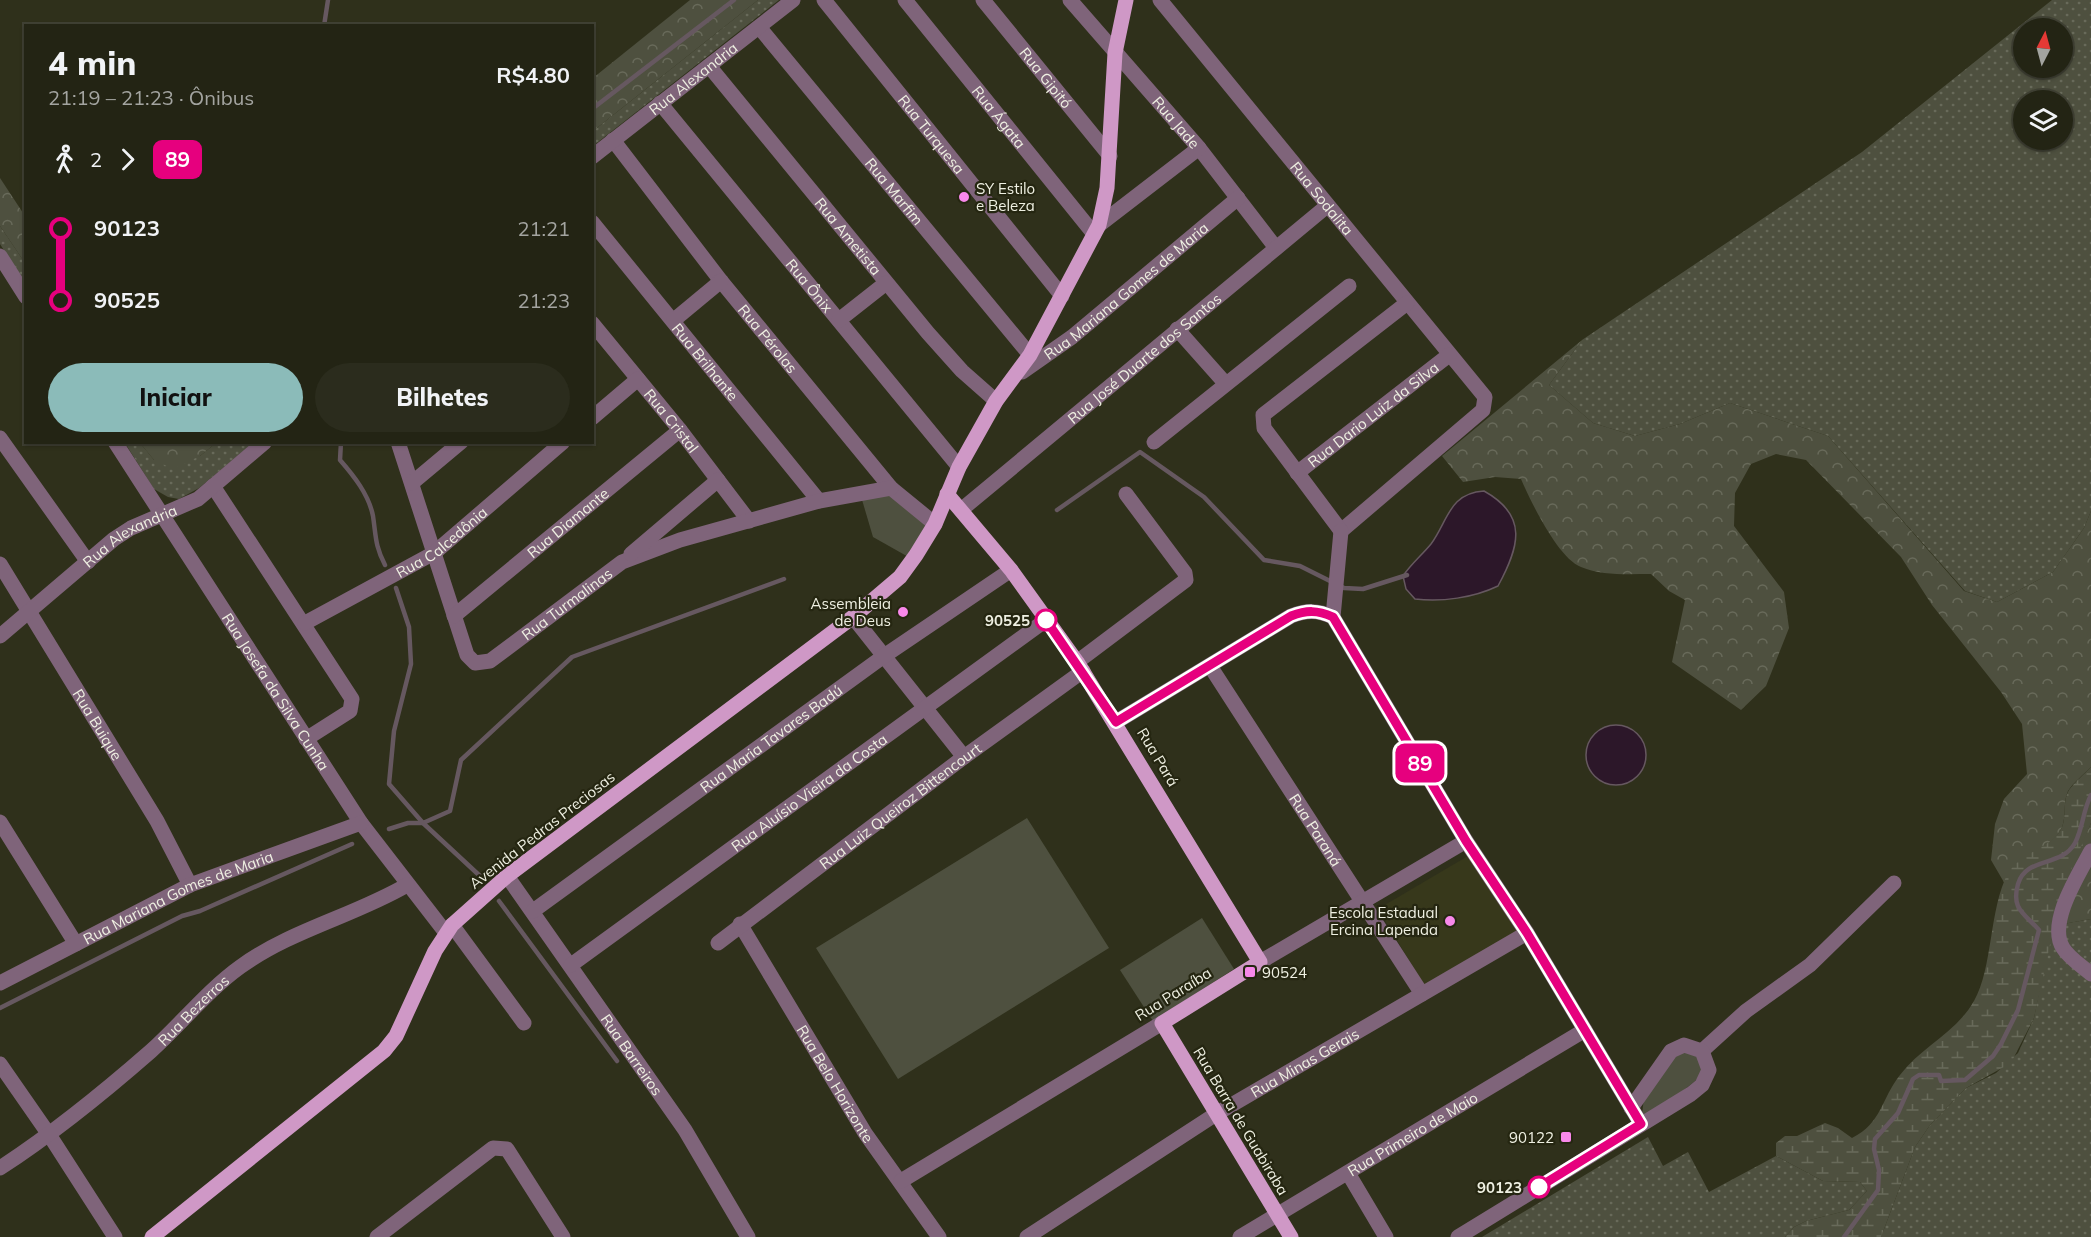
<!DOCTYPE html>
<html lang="pt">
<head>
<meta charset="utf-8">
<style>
  :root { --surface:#232414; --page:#2b2c1d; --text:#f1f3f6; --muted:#a3a4a0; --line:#404134; --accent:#8bbbb9 }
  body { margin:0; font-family:Mulish,sans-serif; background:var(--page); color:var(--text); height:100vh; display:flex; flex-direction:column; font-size:22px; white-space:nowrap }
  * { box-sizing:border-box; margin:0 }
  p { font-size:20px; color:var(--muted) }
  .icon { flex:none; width:33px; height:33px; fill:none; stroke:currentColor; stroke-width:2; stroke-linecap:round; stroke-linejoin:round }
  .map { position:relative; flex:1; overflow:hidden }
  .details { position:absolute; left:24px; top:24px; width:570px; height:420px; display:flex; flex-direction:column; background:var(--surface); border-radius:0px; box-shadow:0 2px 4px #0004,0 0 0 2px var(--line) }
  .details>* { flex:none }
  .badge { padding:0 12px; border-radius:9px; font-size:21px; line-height:39px }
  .needle { width:39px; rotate:6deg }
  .tools { position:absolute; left:2013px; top:18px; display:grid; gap:12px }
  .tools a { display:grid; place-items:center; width:60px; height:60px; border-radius:50%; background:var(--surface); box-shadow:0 2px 4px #0004,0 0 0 2px var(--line); font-size:30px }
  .map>.badge { position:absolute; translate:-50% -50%; box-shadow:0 0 0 3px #fff }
  .legs { display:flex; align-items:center; gap:9px; height:66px; padding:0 24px; font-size:20px }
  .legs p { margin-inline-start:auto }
  .overview { display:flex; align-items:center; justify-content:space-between; height:102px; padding:0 24px }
  h1 { font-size:33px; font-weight:800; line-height:45px }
  .primary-button { display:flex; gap:12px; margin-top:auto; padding:12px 24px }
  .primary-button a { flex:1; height:69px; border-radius:36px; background:var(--accent); color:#111; font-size:24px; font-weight:800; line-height:69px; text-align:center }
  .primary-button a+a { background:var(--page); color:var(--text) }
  ul { padding:0 24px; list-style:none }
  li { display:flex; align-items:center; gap:21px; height:72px; font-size:22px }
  li i { display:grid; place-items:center; width:9px; height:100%; margin:0 8px; background:currentColor }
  li i::after { content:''; width:15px; height:15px; margin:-8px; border:4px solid; border-radius:50%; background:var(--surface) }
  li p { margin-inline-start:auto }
  li:first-child i { background:linear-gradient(#0000 50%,currentColor 0) }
  li:last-child i { background:linear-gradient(currentColor 50%,#0000 0) }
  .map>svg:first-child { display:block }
  .built { fill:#37381b }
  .grass { fill:url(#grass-dots); fill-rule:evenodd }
  .forest { fill:url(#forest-crowns) }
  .wetland { fill:url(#wetland-marsh) }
  .park { fill:#4e503f }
  .water { fill:#2c1729; stroke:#665860; stroke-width:1.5 }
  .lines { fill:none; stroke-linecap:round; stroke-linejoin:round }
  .stream { stroke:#665860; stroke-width:4.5 }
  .minor { stroke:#7f647a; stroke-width:15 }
  .major { stroke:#cf98c6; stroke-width:15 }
  .line-1-casing { stroke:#fff; stroke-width:14 }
  .line-1 { stroke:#e6007e; stroke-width:9 }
  .poi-dot { fill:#f888ea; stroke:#252611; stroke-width:2 }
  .stop-1-dot { fill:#fff; stroke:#e6007e; stroke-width:3 }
  .labels { text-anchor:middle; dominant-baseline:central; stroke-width:4.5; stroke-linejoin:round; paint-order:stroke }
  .street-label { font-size:15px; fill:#eff0e2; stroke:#252611 }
  .poi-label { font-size:15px; fill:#eff0e2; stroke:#252611; text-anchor:end }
  .stop-label { font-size:15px; font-weight:bold; fill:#eff0e2; stroke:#252611; text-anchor:end }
</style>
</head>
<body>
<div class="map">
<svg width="2091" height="1237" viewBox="0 0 2091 1237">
  <defs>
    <pattern id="grass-dots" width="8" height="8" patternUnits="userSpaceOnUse" patternTransform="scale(1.5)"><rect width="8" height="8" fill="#4e503f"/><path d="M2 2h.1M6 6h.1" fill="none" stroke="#686a5a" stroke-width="1.8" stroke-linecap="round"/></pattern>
    <pattern id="forest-crowns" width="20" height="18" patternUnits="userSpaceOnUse" patternTransform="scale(1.5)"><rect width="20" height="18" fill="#4e503f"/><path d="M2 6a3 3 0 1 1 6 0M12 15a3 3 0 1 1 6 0" fill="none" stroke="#686a5a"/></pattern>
    <pattern id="wetland-marsh" width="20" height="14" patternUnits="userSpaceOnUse" patternTransform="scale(1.5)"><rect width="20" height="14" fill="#4e503f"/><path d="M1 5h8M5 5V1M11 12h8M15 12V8" fill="none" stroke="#686a5a"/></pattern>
  </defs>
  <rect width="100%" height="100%" fill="#2f301b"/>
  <!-- built -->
  <polygon class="built" points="1473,853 1521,932 1426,988 1378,909"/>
  <!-- grass -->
  <g class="grass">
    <polygon points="758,0 779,0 593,146 593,131"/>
    <path d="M 2052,0 L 2091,0 L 2091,511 L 2084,528 L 2053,572 L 1997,602 L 1965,591 L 1828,436 L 1730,403 L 1680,424 L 1635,436 L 1593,423 L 1549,385 L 1582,340 L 1862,152 ZM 2024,28 L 2062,28 L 2062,68 L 2024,68 ZM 2024,100 L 2062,100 L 2062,140 L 2024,140 Z"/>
    <polygon points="0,226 25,263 25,284 0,244"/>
    <polygon points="125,443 140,443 154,460 200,456 216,443 253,443 199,488 179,499 168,497 154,489"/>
    <polygon points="2091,919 2091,1237 1881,1237 1915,1147 1930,1125 1966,1088 1996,1073 2018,1053 2034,1018 2052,926"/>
    <polygon points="1648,1137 1663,1166 1688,1152 1709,1192 1776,1156 1823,1181 1860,1182 1867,1191 1849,1210 1806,1221 1794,1227 1785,1237 1482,1237"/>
  </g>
  <!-- forest -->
  <g class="forest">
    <polygon points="690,0 758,0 593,131 593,78"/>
    <polygon points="0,178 25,216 25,263 0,226"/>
    <path d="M 1582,340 L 1549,385 L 1593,423 L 1635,436 L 1680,424 L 1730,403 L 1828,436 L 1964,591 L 1997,602 L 2053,572 L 2084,528 L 2091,511 L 2091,767 C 2084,774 2073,783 2068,791 C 2062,804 2068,820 2059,833 C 2043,854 2015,853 2005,884 L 1991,860 L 1995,824 L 2004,799 L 2027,774 L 2022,724 L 2001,692 L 1932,605 L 1901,557 L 1806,460 L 1776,454 L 1751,464 L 1735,493 L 1734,526 L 1784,592 L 1789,628 L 1766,686 L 1741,710 L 1672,662 L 1685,600 L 1669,591 L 1651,574 C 1628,574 1602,576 1581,567 C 1558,558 1531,502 1521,479 L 1495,477 L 1463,482 L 1442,456 Z"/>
    <polygon points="140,443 216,443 200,456 173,469 154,460"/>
    <polygon points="2091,823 2091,919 2052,926 2072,863"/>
  </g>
  <!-- wetland -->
  <path class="wetland" d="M 2091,767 L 2091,823 L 2061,894 L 2034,1018 L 2011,1063 L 1966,1088 L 1930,1125 L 1915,1147 L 1881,1237 L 1785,1237 L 1794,1227 L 1806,1221 L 1849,1210 L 1867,1191 L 1860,1182 L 1823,1181 L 1776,1156 L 1776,1143 L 1785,1136 L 1797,1136 L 1825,1123 L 1838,1128 L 1852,1138 C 1882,1123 1881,1099 1900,1075 C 1921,1047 1956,1033 1974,1001 C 1993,968 1989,909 2008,873 C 2019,854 2044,850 2058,834 C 2069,821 2061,803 2069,790 C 2075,782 2084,774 2091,767 Z"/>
  <!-- park -->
  <g class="park">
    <polygon points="891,488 935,524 912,559 873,537 860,493"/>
    <polygon points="1027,818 1109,948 898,1079 816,948"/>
    <polygon points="1202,918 1234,969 1153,1021 1120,970"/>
    <polygon points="1694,1047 1709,1070 1641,1124 1645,1088 1665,1058"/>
  </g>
  <!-- water -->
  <g class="water">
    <path d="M 1484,491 C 1529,516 1519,547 1498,586 C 1473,598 1442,602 1415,599 L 1406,589 L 1403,576 C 1411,564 1422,555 1431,544 C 1448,521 1449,493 1484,491 Z"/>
    <circle cx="1616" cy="755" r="30"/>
  </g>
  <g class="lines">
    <!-- stream -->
    <g class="stream">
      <polyline points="324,26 328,0"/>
      <polyline points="592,109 734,0"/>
      <path d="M 341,442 L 340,460 C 354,476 369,495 373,516 C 376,536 375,546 385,565"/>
      <polyline points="1057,510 1140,452 1204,497 1264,560 1300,566 1344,588 1363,589 1407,575"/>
      <polyline points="396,588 409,627 411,664 394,731 389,784 423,823 480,876"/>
      <polyline points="389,829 408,823 423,823 450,811 461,760 572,657 784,579"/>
      <polyline points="499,901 617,1061"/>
      <polyline points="0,1008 182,916 200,911 352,844"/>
      <path d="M 1844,1237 L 1878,1190 L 1879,1170 L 1874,1149 L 1875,1139 L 1898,1113 L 1913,1079 L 1919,1075 L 1939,1075 L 1941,1081 L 1965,1080 L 1993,1056 L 2001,1044 L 2018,1010 L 2039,930 C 2024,913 2011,909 2018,884 C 2026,856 2061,868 2075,843 C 2083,828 2083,810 2091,795"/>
    </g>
    <!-- minor -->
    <g class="minor">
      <path id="s1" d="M 824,0 L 1062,296"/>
      <path id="s2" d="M 905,0 L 1094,234"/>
      <path id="s3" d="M 983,0 L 1110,156"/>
      <path id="s4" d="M 1070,0 L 1199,148 L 1276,248"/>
      <path id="s5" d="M 1160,0 L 1485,397 L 1483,410 L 1341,531"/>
      <path id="s6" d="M 759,27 L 1030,355"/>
      <path id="s7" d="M 709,66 L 928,333 L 962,371 L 996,401"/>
      <path id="s8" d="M 660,103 L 959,467"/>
      <path id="s9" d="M 613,140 L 721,281 L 891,488 L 935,524"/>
      <path id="s10" d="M 592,157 L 793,0"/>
      <path id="s11" d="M 592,222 L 819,501"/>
      <polyline points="1099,225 1199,148"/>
      <polyline points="0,256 26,297"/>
      <polyline points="674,320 721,281"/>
      <polyline points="839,320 886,283"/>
      <path id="s12" d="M 592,323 L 680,430 L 749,521"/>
      <polyline points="1177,329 1225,383"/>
      <path id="s13" d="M 1022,372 L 1072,337 L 1238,198"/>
      <polyline points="592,418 638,379"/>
      <polyline points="0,438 88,562"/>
      <path id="s14" d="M 115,442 L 361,823 L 446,933"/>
      <path id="s15" d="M 398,442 L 467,655 L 475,663 L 490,661 L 622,562 L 680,540 L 819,501 L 891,488"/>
      <polyline points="1154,442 1349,286"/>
      <path id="s16" d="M 1297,473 L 1449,355"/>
      <polyline points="412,483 461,442"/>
      <polyline points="213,486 352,699 350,711 306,739"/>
      <path id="s17" d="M 961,510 L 1327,206"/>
      <polyline points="1341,531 1264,428 1263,415 1407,303"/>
      <polyline points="631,554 718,480"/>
      <path id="s18" d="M 0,564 L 157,821 L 190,885"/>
      <path id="s19" d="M 454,616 L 680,430"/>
      <polyline points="853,617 964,757"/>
      <polyline points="1333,617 1341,531"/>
      <path id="s20" d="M 305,623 L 434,553 L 563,442"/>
      <path id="s21" d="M 0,636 L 114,539 L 131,528 L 198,499 L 265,442"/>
      <polyline points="1077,662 1186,580 1185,573 1126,494"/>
      <path id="s22" d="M 1210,666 L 1422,994"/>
      <path d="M 1116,722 L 1291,616 C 1307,610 1317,610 1333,617 L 1466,841 L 1527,933 L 1641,1124"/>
      <polyline points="0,822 76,944"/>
      <path d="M 2091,851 C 2079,874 2047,923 2063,948 C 2069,958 2082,966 2091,974"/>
      <path id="s23" d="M 507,876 L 685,1130 L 748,1237"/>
      <path id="s24" d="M 533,911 L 884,656 L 1011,570"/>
      <path id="s25" d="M 740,924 L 865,1133 L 939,1237"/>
      <polyline points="452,925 524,1023"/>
      <path id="s26" d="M 718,943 L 964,757 L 1083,671"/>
      <polyline points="1260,962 1466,841"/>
      <path id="s27" d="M 571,965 L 1046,620"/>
      <path id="s28" d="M 0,983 L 190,885 L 361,823"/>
      <polyline points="1702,1051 1746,1011 1810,965 1894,883"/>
      <polyline points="0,1064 50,1136 115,1237"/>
      <path id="s29" d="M 0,1168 C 54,1133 103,1093 151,1051 C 181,1024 208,990 240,967 C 291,930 354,916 407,885"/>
      <polyline points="1348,1173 1386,1237"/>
      <polyline points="901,1181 1162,1023"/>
      <polyline points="377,1237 493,1148 507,1149 563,1237"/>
      <path id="s30" d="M 1027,1237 L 1216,1114 L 1527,933"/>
      <path id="s31" d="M 1240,1237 L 1585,1030"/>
      <polyline points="1458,1237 1691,1094 1702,1085 1709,1070 1702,1051 1684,1045 1671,1051 1631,1108"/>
    </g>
    <!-- major -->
    <g class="major">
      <polyline points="947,494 1011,570 1077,662 1260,962 1162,1023 1291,1237"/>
      <polyline points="152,1237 384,1051 396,1036 435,951 452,925 507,876 853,617 900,577 916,555 935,524 959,467 996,401 1030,355 1099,225 1107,188 1115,53 1126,0"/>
    </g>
  </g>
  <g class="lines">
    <!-- line-1 casing -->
    <g class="line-1-casing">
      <path id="line-1" d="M 1046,620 L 1116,722 L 1291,616 C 1307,610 1317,610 1333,617 L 1466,841 L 1527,933 L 1641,1124 L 1539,1187"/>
    </g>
    <!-- line-1 -->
    <use href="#line-1" class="line-1"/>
  </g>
  <!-- markers -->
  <g class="poi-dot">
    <circle cx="964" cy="197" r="6"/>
    <circle cx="903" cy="612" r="6"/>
    <circle cx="1450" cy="921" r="6"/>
    <rect x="1244" y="966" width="12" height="12" rx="3"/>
    <rect x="1560" y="1131" width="12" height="12" rx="3"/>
  </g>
  <g class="stop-1-dot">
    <circle cx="1046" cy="620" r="10"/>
    <circle cx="1539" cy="1187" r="10"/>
  </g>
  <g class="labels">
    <!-- street labels -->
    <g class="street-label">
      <text stroke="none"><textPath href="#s10" startOffset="128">Rua Alexandria</textPath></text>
      <text stroke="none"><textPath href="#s3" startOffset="100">Rua Gipitó</textPath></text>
      <text stroke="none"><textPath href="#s2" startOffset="150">Rua Ágata</textPath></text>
      <text stroke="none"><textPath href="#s4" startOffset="162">Rua Jade</textPath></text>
      <text stroke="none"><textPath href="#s1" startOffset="172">Rua Turquesa</textPath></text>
      <text stroke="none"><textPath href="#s6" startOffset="213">Rua Marfim</textPath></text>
      <text stroke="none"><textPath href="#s5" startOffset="256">Rua Sodalita</textPath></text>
      <text stroke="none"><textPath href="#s7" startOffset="220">Rua Ametista</textPath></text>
      <text stroke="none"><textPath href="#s8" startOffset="236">Rua Ônix</textPath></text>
      <text stroke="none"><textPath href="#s13" startOffset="132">Rua Mariana Gomes de Maria</textPath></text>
      <text stroke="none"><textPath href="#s9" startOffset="252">Rua Pérolas</textPath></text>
      <text stroke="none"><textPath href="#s17" startOffset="238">Rua José Duarte dos Santos</textPath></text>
      <text stroke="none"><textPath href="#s11" startOffset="180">Rua Brilhante</textPath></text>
      <text stroke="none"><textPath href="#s16" startOffset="96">Rua Dario Luiz da Silva</textPath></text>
      <text stroke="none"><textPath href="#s12" startOffset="126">Rua Cristal</textPath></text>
      <text stroke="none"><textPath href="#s19" startOffset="147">Rua Diamante</textPath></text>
      <text stroke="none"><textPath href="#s21" startOffset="165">Rua Alexandria</textPath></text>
      <text stroke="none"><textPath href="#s20" startOffset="159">Rua Calcedônia</textPath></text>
      <text stroke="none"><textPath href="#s15" startOffset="346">Rua Turmalinas</textPath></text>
      <text stroke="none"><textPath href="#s14" startOffset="297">Rua Josefa da Silva Cunha</textPath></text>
      <text stroke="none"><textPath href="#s18" startOffset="188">Rua Buique</textPath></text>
      <text stroke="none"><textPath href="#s24" startOffset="294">Rua Maria Tavares Badú</textPath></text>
      <text transform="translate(1158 757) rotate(59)">Rua Pará</text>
      <text stroke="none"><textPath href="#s27" startOffset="294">Rua Aluísio Vieira da Costa</textPath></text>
      <text stroke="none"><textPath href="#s26" startOffset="228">Rua Luiz Queiroz Bittencourt</textPath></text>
      <text transform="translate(542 830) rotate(-38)">Avenida Pedras Preciosas</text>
      <text stroke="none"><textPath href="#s22" startOffset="195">Rua Paraná</textPath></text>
      <text stroke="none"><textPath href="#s28" startOffset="198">Rua Mariana Gomes de Maria</textPath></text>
      <text transform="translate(1173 994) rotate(-32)">Rua Paraíba</text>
      <text stroke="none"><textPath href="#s29" startOffset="250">Rua Bezerros</textPath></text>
      <text stroke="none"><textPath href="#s23" startOffset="218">Rua Barreiros</textPath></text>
      <text stroke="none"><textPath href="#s30" startOffset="328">Rua Minas Gerais</textPath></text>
      <text stroke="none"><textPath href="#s25" startOffset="186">Rua Belo Horizonte</textPath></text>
      <text transform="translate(1241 1121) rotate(59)">Rua Barra de Guabiraba</text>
      <text stroke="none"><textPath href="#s31" startOffset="201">Rua Primeiro de Maio</textPath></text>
    </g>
    <!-- poi labels -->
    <g class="poi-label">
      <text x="976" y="188" text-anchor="start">SY Estilo<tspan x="976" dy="17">e Beleza</tspan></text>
      <text x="891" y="603">Assembleia<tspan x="891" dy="17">de Deus</tspan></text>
      <text x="1438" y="912">Escola Estadual<tspan x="1438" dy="17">Ercina Lapenda</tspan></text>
      <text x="1262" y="972" text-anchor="start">90524</text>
      <text x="1554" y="1137">90122</text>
    </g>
    <!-- stop labels -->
    <g class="stop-label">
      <text x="1030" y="620">90525</text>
      <text x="1522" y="1187">90123</text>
    </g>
  </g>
</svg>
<div class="tools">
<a><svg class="needle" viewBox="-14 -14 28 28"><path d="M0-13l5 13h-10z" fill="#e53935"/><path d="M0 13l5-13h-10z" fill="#a3a4a0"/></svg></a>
<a><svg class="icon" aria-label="layers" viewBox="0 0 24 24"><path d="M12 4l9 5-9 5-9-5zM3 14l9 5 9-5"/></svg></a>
</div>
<b class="badge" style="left:1420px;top:763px;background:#e6007e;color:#fff">89</b>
<section class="details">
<div class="overview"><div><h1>4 min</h1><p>21:19 – 21:23 · Ônibus</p></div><b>R$4.80</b></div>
<div class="legs"><svg class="icon" aria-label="walk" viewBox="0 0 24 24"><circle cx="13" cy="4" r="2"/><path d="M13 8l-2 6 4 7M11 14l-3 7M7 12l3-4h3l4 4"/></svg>2<svg class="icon" aria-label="forward" viewBox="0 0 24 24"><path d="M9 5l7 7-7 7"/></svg><b class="badge" style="background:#e6007e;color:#fff">89</b></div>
<ul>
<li><i style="color:#e6007e"></i><b>90123</b><p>21:21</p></li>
<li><i style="color:#e6007e"></i><b>90525</b><p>21:23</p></li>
</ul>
<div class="primary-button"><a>Iniciar</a><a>Bilhetes</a></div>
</section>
</div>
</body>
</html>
